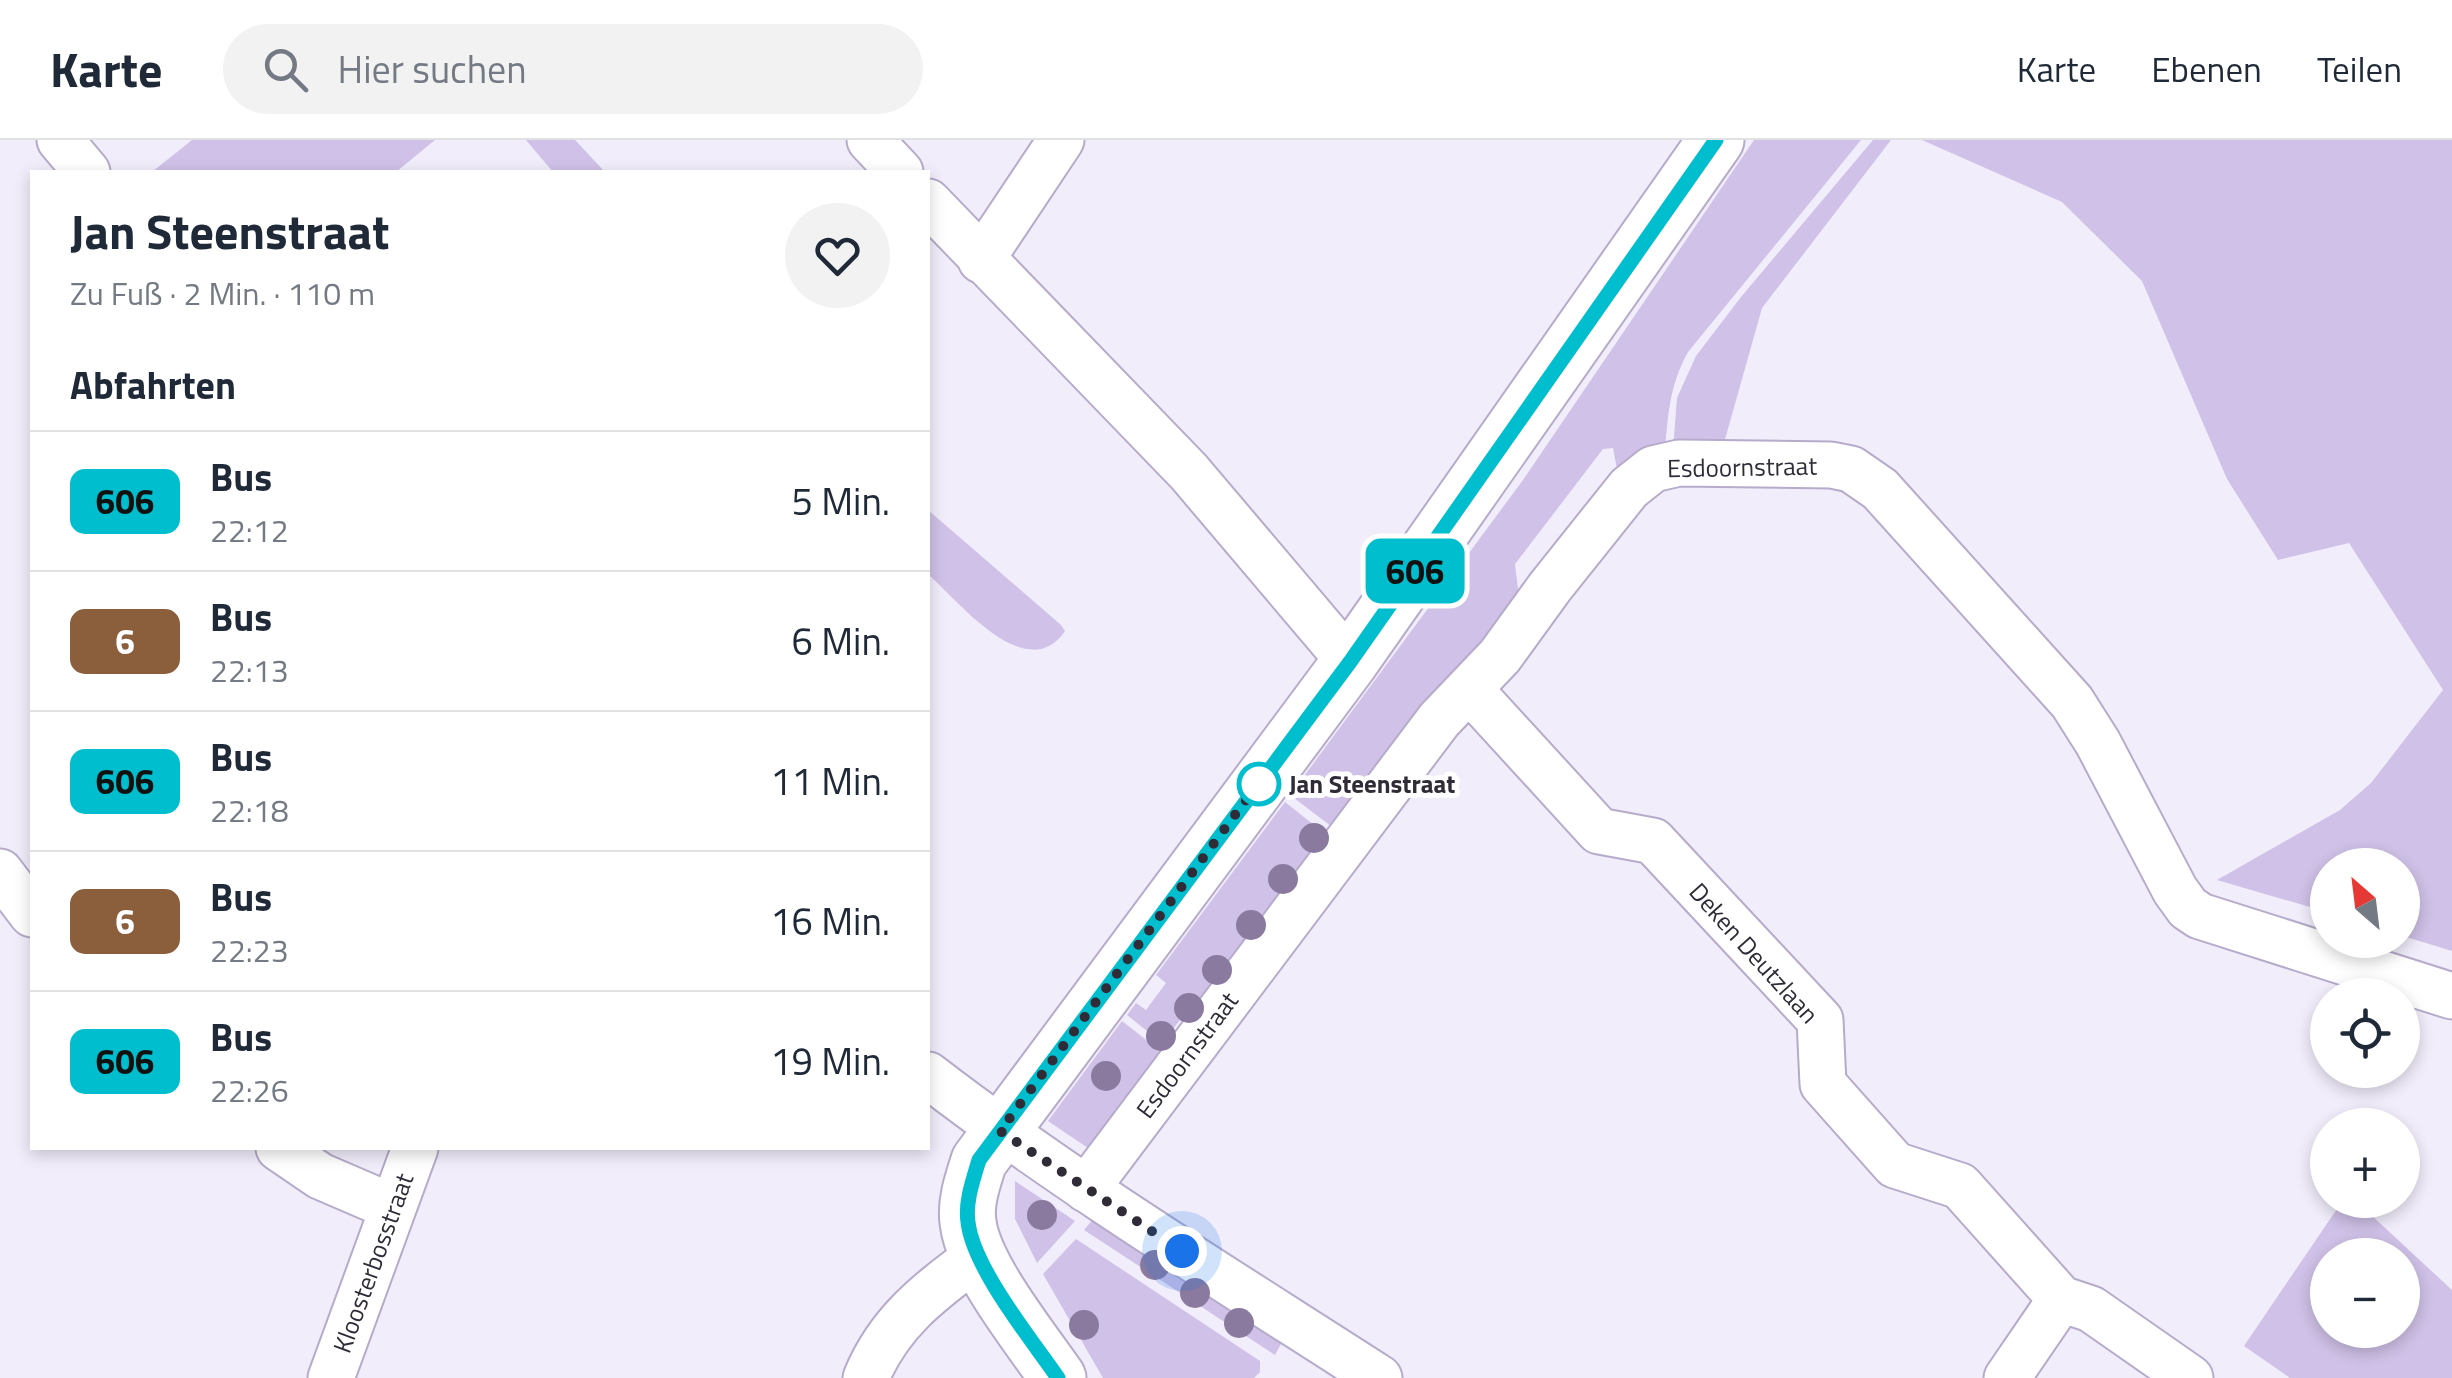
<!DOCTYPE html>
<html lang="de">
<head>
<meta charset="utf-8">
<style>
  :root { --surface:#fff; --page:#f2f2f3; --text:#1f2937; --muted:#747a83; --line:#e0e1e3 }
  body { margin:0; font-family:"Titillium Web",sans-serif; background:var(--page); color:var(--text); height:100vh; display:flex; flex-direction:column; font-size:38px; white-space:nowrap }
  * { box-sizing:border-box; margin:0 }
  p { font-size:32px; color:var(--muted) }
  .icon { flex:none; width:55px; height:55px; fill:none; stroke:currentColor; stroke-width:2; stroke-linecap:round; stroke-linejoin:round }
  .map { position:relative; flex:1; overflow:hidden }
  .panel { position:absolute; left:30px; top:30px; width:900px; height:980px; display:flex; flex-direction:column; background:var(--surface); border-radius:0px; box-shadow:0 5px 15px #0003 }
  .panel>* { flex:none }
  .badge { padding:0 20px; border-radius:15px; font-size:35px; line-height:65px }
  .needle { width:65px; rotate:332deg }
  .buttons { position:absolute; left:2310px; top:708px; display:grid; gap:20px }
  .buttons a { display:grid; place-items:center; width:110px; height:110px; border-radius:50%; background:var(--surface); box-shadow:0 5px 15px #0003; font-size:50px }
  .you { position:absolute; width:50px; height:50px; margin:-25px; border:8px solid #fff; border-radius:50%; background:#1a73e8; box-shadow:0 0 0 15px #1a73e833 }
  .map>.badge { position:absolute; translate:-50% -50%; box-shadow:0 0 0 5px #fff }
  h2 { padding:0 40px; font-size:38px; line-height:90px }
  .round { display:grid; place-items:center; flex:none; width:105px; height:105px; border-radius:52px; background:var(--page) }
  .head { display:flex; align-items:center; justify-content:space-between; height:170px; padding:0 40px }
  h1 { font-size:48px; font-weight:700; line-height:75px }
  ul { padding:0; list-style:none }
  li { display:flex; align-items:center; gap:30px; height:140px; padding:0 40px; border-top:2px solid var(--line) }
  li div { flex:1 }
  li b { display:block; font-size:38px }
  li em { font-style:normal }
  li .badge { min-width:110px; font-weight:700; text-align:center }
  header { display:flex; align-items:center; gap:60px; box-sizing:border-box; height:140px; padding:0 50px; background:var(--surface); border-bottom:2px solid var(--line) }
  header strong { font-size:48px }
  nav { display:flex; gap:55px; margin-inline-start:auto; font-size:35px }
  .search { width:700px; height:90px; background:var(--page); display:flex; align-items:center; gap:25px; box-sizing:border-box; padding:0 35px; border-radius:55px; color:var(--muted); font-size:38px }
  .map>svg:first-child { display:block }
  .green { fill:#cfc1e7; fill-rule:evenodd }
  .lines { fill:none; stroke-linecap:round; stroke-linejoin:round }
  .street-casing { stroke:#b6abca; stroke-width:49 }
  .secondary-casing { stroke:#b6abca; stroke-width:59 }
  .street { stroke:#fff; stroke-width:45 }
  .secondary { stroke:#fff; stroke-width:55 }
  .tree { fill:#8a7a9f }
  .line-casing { stroke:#fff; stroke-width:22 }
  .line { stroke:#00becd; stroke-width:15 }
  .walk { stroke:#2f2b37; stroke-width:10; stroke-dasharray:0 18 }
  .stop-dot { fill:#fff; stroke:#00becd; stroke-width:5 }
  .labels { text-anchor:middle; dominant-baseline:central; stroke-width:10; stroke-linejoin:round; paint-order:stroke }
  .street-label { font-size:25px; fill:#2f2b37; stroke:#fff }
  .stop-label { font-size:25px; font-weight:bold; fill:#2f2b37; stroke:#fff; text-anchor:start }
</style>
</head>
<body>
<header>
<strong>Karte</strong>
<div class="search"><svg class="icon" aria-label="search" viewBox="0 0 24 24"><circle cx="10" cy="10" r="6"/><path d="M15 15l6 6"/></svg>Hier suchen</div>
<nav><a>Karte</a><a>Ebenen</a><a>Teilen</a></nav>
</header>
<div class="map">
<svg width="2452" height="1238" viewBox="0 0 2452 1238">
  <rect width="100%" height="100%" fill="#f2edfb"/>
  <!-- green -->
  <g class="green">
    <polygon points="192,0 435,0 396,32 152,32"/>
    <polygon points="526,0 575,0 605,32 553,32"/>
    <path d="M 1754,0 L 1861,0 L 1688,212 C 1670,244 1668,274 1665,310 L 1617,329 L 1613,308 L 1603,309 L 1515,424 L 1520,466 L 1336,690 L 1290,655 L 1523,340 Z"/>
    <polygon points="1873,0 1891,0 1762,168 1722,310 1673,310 1677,258 1696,216 1741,157"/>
    <polygon points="1922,0 2452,0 2452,811 2403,796 2402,725 2328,725 2327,772 2217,740 2340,670 2371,643 2443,550 2349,403 2278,420 2227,339 2142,141 2062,62"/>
    <path d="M 928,370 L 1061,485 L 1065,491 C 1027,547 959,462 928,434 Z"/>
    <polygon points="1285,662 1329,697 1186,885 1180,880 1162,903 1127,875 1136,863 1146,870 1166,843 1156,835"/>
    <polygon points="1122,881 1164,914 1091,1010 1048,981"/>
    <polygon points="1015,1041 1075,1081 1037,1123 1015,1079"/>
    <path d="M 2343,1060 L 2355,1060 L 2452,1150 L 2452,1238 L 2290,1238 L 2244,1206 ZM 2328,1115 L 2402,1115 L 2402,1190 L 2328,1190 Z"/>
    <polygon points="1094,1078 1282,1202 1275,1215 1084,1090"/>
    <polygon points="1076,1099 1260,1221 1260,1232 1254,1238 1103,1238 1043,1134"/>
  </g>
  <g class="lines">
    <!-- street casing -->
    <g class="street-casing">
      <g id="street">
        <polyline points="60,0 87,32"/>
        <polyline points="870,0 900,32"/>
        <polyline points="928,62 1189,332 1350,522"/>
        <polyline points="981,120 1061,0"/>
        <polyline points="1470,550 1599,691 1653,701 1820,880 1823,944 1895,1025 1960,1046 2061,1159 2091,1169 2190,1238"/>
        <polyline points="0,732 32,774"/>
        <path d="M 928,935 C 1071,1045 1227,1140 1379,1238"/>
        <polyline points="279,1008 320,1036 392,1067"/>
        <polyline points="1086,1049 1439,580 1500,516 1550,447 1629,348 1653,329 1679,323 1831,325 1851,329 1880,349 2072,562 2098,603 2175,750 2188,768 2200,776 2452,856"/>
        <polyline points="331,1238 415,1008"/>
        <path d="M 866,1238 C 890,1180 931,1151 979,1115"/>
        <polyline points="2007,1238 2061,1159"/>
      </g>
    </g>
    <!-- secondary casing -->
    <g class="secondary-casing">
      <path id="secondary" d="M 1058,1238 C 1032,1200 973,1128 968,1082 C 965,1062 973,1040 979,1021 L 1350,522 L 1716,0"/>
    </g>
    <!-- street -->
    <use href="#street" class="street"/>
    <!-- secondary -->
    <use href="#secondary" class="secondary"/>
  </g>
  <!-- trees -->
  <g class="tree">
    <circle cx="1314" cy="698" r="15"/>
    <circle cx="1283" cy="739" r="15"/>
    <circle cx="1251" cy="785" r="15"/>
    <circle cx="1217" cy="830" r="15"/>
    <circle cx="1189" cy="868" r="15"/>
    <circle cx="1161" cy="896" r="15"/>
    <circle cx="1106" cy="936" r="15"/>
    <circle cx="1042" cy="1075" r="15"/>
    <circle cx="1155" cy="1125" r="15"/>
    <circle cx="1195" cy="1153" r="15"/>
    <circle cx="1239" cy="1183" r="15"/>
    <circle cx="1084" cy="1185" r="15"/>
  </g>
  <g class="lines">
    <!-- line casing -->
    <g class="line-casing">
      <path id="line" d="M 1058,1238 C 1032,1200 973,1128 968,1082 C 965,1062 973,1040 979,1020 L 1350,522 L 1716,0"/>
    </g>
    <!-- line -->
    <use href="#line" class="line"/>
    <!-- walk -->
    <polyline class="walk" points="1182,1111 1000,991 1261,640 1259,644"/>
  </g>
  <!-- markers -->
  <circle class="stop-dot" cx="1259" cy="644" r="20"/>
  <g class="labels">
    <!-- street labels -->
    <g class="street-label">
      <text transform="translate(1742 327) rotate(-1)">Esdoornstraat</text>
      <text transform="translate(1754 813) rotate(48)">Deken Deutzlaan</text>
      <text transform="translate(1187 915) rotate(-53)">Esdoornstraat</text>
      <text transform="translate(373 1123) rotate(-70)">Kloosterbosstraat</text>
    </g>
    <!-- stop labels -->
    <g class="stop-label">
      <text x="1289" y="644">Jan Steenstraat</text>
    </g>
  </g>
</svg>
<div class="buttons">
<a><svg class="needle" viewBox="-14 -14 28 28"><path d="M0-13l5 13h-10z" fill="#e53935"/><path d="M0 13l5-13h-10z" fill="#747a83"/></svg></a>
<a><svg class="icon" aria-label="locate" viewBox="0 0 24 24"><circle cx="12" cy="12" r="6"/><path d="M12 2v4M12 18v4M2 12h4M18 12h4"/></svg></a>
<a>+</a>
<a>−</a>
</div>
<div class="you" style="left:1182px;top:1111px"></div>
<b class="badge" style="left:1415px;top:431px;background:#00becd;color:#111">606</b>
<section class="panel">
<div class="head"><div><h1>Jan Steenstraat</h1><p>Zu Fuß · 2 Min. · 110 m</p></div><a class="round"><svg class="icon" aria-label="heart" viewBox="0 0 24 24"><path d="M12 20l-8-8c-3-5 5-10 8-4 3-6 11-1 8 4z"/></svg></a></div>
<h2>Abfahrten</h2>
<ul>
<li><span class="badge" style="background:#00becd;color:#111">606</span><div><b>Bus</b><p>22:12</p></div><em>5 Min.</em></li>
<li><span class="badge" style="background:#8b5e3c;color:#fff">6</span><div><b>Bus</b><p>22:13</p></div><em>6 Min.</em></li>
<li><span class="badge" style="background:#00becd;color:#111">606</span><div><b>Bus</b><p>22:18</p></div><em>11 Min.</em></li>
<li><span class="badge" style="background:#8b5e3c;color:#fff">6</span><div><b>Bus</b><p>22:23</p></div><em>16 Min.</em></li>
<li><span class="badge" style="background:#00becd;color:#111">606</span><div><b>Bus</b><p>22:26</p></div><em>19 Min.</em></li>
</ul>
</section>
</div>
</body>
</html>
